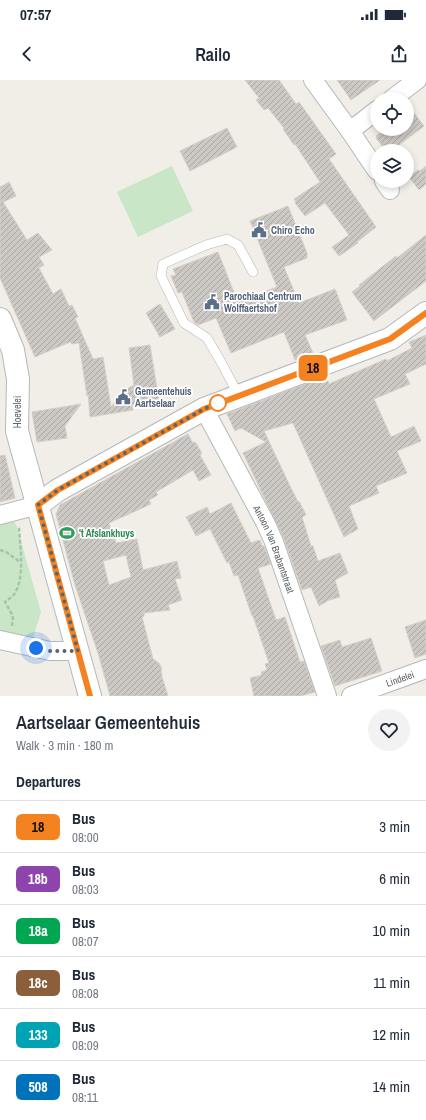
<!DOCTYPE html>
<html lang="en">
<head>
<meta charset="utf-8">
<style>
  :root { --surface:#fff; --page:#f2f2f3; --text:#1f2937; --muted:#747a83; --line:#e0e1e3 }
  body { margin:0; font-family:"Archivo Narrow",sans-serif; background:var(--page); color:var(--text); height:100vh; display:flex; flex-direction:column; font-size:15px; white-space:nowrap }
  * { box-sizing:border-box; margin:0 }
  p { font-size:13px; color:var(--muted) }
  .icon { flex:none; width:22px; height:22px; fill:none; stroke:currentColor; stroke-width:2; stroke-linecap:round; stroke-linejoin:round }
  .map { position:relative; height:616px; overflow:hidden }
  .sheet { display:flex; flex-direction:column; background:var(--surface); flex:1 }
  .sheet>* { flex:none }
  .badge { padding:0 8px; border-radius:6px; font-size:14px; line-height:26px }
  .buttons { position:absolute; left:370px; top:12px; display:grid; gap:8px }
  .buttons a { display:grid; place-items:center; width:44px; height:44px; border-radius:50%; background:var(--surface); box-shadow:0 2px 6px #0003; font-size:20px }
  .you { position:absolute; width:20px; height:20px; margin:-10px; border:3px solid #fff; border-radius:50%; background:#1a73e8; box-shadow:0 0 0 6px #1a73e833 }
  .map>.badge { position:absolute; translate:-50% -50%; box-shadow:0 0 0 2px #fff }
  h2 { padding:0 16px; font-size:15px; line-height:36px }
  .round { display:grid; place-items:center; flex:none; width:42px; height:42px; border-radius:21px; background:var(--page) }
  .summary { display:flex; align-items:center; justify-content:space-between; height:68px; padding:0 16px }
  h1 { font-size:19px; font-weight:600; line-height:30px }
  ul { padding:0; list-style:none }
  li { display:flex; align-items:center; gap:12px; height:52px; padding:0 16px; border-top:1px solid var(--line) }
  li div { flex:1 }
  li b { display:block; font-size:15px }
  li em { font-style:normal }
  li .badge { min-width:44px; font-weight:700; text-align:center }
  .status { display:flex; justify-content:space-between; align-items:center; height:28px; padding:0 20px; background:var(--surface); direction:ltr }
  .status svg { height:11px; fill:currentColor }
  header { display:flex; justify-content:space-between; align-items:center; height:52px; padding:0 16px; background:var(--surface); font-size:18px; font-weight:600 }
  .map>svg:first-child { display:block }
  .park { fill:#c9e6c6 }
  .building { fill:url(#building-hatch); stroke:#d5cfc7; fill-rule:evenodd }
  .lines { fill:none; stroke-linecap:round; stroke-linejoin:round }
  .service-casing { stroke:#b5b8bc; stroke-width:10 }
  .minor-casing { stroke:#b5b8bc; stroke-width:20 }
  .tertiary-casing { stroke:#b5b8bc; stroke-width:24 }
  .path { stroke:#a0c8a8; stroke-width:2.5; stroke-dasharray:4 2; stroke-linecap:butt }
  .service { stroke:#fff; stroke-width:9 }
  .minor { stroke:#fff; stroke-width:18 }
  .tertiary { stroke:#fff; stroke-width:22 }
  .line-casing { stroke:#fff; stroke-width:9 }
  .line { stroke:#f58220; stroke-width:6 }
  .walk { stroke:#5f6467; stroke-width:4; stroke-dasharray:0 7.2 }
  .stop-dot { fill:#fff; stroke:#f58220; stroke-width:2 }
  .labels { text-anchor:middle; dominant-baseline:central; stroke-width:3.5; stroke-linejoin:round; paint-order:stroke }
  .service-label { font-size:10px; font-weight:bold; fill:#4e5e75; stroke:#fff; text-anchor:start }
  .street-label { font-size:10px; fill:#5f6467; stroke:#fff }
  .leisure-label { font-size:10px; font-weight:bold; fill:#27864d; stroke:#fff; text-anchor:start }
</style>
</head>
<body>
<div class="status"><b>07:57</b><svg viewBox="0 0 49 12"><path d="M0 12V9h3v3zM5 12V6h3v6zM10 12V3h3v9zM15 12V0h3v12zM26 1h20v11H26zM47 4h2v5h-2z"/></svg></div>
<header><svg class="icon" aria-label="back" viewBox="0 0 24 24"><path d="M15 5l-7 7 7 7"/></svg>Railo<svg class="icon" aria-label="share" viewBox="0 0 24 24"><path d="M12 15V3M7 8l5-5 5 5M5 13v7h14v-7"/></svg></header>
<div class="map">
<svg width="426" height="616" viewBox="0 0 426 616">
  <defs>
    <pattern id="building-hatch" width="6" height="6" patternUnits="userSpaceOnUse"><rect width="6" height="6" fill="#ccc9c4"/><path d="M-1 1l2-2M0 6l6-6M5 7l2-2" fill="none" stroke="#a9a7a3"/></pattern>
  </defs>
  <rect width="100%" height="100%" fill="#f1eee8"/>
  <!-- park -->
  <g class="park">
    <polygon points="172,86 193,131 138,157 117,112"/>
    <polygon points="12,440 16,444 41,532 33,558 0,551 0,443"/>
  </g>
  <!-- building -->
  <g class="building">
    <polygon points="245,0 279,0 296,24 299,22 336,74 329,79 376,147 357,162 358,163 339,176 332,167 349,155 325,123 305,136 295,123 296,122 294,119 320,102 295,64 294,65 283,49 284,48 268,28 264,30 256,20 259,18"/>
    <polygon points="337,0 380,0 351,20"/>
    <polygon points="407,24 424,46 399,65 404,71 386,71 376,58 377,57 376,56 385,49 407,49"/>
    <polygon points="227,48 237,67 190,91 180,71"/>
    <polygon points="426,86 426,104 419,110 409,97 418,90 420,91"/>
    <polygon points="9,102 16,116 3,122 27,160 38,153 52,170 39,177 44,185 39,188 53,214 61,209 69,226 72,225 78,237 75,238 93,279 103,277 111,327 125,310 134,305 129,268 150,265 159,321 132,325 133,330 90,337 88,314 87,316 79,263 72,264 70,262 35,277 0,198 0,107"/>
    <polygon points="288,126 307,173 307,178 284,187 299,223 335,209 347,240 305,255 313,273 295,280 284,252 231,273 216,238 198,245 194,242 182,212 178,213 171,196 176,195 173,189 218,172 237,220 249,215 250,217 277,207 250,141"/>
    <polygon points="426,155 426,201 374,241 352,212 360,206 359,205 396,176 397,178"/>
    <polygon points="160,224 175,249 160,257 146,233"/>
    <polygon points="426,255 426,284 405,294 410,304 374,319 391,357 414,346 421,361 397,371 407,393 376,406 379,413 349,426 358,449 344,457 293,343 264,351 290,406 298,422 299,421 306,435 302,437 311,466 313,466 318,481 340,473 348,493 335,500 340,517 329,520 319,526 311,507 302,510 284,459 243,373 266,362 241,348 235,351 227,334 326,296 329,304 386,279 387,281 412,268 409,262"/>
    <polygon points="81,324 65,346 67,358 37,362 32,332"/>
    <path d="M 188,354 L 193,363 L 195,362 L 202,373 L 200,375 L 211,395 L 199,401 L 193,390 L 156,412 L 158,415 L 149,420 L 151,424 L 109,443 L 116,463 L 137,459 L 143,490 L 177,481 L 181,498 L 175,499 L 182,520 L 168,525 L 170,530 L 144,533 L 144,536 L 142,537 L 153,579 L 159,583 L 161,587 L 162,597 L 168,616 L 110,616 L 98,573 L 75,505 L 56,434 L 60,425 ZM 126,475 L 131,497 L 109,505 L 103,481 Z"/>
    <polygon points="5,375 15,418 0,422 0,376"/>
    <polygon points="231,423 251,463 260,460 262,466 264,466 271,484 258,488 276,540 285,537 300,582 304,581 315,612 300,616 254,616 250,598 262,595 261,592 267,590 265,584 269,583 253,536 252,536 238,495 234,496 229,482 227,483 210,449 196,456 186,437 207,427 210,434"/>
    <polygon points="426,540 426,574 415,578 405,547"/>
    <polygon points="371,558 382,591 335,606 321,566 340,560 342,567"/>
  </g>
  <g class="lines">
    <!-- service casing -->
    <g class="service-casing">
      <polyline id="service" points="239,316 221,282 207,258 184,243 161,196 163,184 206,165 227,159 238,165 253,192"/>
    </g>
    <!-- minor casing -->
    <g class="minor-casing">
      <g id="minor">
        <polyline points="313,0 350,51"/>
        <polyline points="392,19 417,0"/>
        <polyline points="377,30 350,51 377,91"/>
        <polyline points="384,101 390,110"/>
        <path id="s1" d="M 204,329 L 265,442 L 274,462 L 327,616"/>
        <polyline points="0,435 38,425"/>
        <polyline points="0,560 50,571 78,571"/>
        <path id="s2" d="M 351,616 L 426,589"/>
      </g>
    </g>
    <!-- tertiary casing -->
    <g class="tertiary-casing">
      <g id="tertiary">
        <polyline points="0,239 13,270 18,299 17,351 90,616"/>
        <polyline points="38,425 58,410 204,329 390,259 426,233"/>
      </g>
    </g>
    <!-- path -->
    <g class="path">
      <polyline points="0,470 6,472 20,482"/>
      <path d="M 12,546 L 13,536 L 5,522 C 8,519 13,517 15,513 C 25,496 20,466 19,447"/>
    </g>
    <!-- service -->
    <use href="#service" class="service"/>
    <!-- minor -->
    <use href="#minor" class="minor"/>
    <!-- tertiary -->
    <use href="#tertiary" class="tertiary"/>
  </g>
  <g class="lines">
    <!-- line casing -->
    <g class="line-casing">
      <polyline id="line" points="90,616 38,425 58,410 204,329 390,259 426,233"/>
    </g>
    <!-- line -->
    <use href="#line" class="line"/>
    <!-- walk -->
    <polyline class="walk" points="36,568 50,571 78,571 38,425 58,410 204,329 218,323"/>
  </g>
  <!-- icons -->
  <defs>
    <g id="civic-bare" transform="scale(1.2)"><path d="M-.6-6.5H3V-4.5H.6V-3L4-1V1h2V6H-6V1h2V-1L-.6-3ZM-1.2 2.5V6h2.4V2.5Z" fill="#5c6f8a" stroke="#fff" stroke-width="2.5" paint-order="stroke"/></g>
    <g id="stadium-bare" transform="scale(1.2)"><path d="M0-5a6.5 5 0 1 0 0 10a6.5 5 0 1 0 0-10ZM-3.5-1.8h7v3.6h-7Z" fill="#2e9e5b" stroke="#fff" stroke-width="2.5" paint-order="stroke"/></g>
  </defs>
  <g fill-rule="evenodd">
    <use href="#civic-bare" x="259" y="150"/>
    <use href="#civic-bare" x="212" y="222"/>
    <use href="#civic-bare" x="123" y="317"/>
    <use href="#stadium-bare" x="67" y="453"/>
  </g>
  <!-- markers -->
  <circle class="stop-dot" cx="218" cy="323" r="8"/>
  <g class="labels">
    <!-- service labels -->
    <g class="service-label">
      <text x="271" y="150">Chiro Echo</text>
      <text x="224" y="216">Parochiaal Centrum<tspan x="224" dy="12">Wolffaertshof</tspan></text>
      <text x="135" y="311">Gemeentehuis<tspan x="135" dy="12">Aartselaar</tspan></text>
    </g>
    <!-- street labels -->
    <g class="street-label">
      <text transform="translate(17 332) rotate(-90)">Hoevelei</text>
      <text stroke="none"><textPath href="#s1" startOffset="157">Antoon Van Brabantstraat</textPath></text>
      <text stroke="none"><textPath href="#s2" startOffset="52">Lindelei</textPath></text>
    </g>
    <!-- leisure labels -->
    <g class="leisure-label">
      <text x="79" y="453">'t Afslankhuys</text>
    </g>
  </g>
</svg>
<div class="buttons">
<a><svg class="icon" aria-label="locate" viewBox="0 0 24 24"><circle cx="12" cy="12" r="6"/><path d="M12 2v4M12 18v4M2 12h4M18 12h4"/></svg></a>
<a><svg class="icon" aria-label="layers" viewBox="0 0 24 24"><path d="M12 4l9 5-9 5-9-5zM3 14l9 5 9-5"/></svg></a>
</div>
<div class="you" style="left:36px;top:568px"></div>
<b class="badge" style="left:313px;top:288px;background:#f58220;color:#111">18</b>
</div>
<section class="sheet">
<div class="summary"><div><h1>Aartselaar Gemeentehuis</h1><p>Walk · 3 min · 180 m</p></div><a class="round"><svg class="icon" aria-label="heart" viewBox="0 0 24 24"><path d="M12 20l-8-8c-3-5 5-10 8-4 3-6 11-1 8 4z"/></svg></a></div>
<h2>Departures</h2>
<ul>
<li><span class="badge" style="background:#f58220;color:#111">18</span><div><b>Bus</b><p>08:00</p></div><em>3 min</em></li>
<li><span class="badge" style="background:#8e44ad;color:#fff">18b</span><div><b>Bus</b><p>08:03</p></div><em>6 min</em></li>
<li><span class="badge" style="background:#00a651;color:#fff">18a</span><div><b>Bus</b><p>08:07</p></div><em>10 min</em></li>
<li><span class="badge" style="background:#8b5e3c;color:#fff">18c</span><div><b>Bus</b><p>08:08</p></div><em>11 min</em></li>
<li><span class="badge" style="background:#00a3b4;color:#fff">133</span><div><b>Bus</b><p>08:09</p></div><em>12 min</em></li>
<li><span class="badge" style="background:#0072bc;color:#fff">508</span><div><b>Bus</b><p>08:11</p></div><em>14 min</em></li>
</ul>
</section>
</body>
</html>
